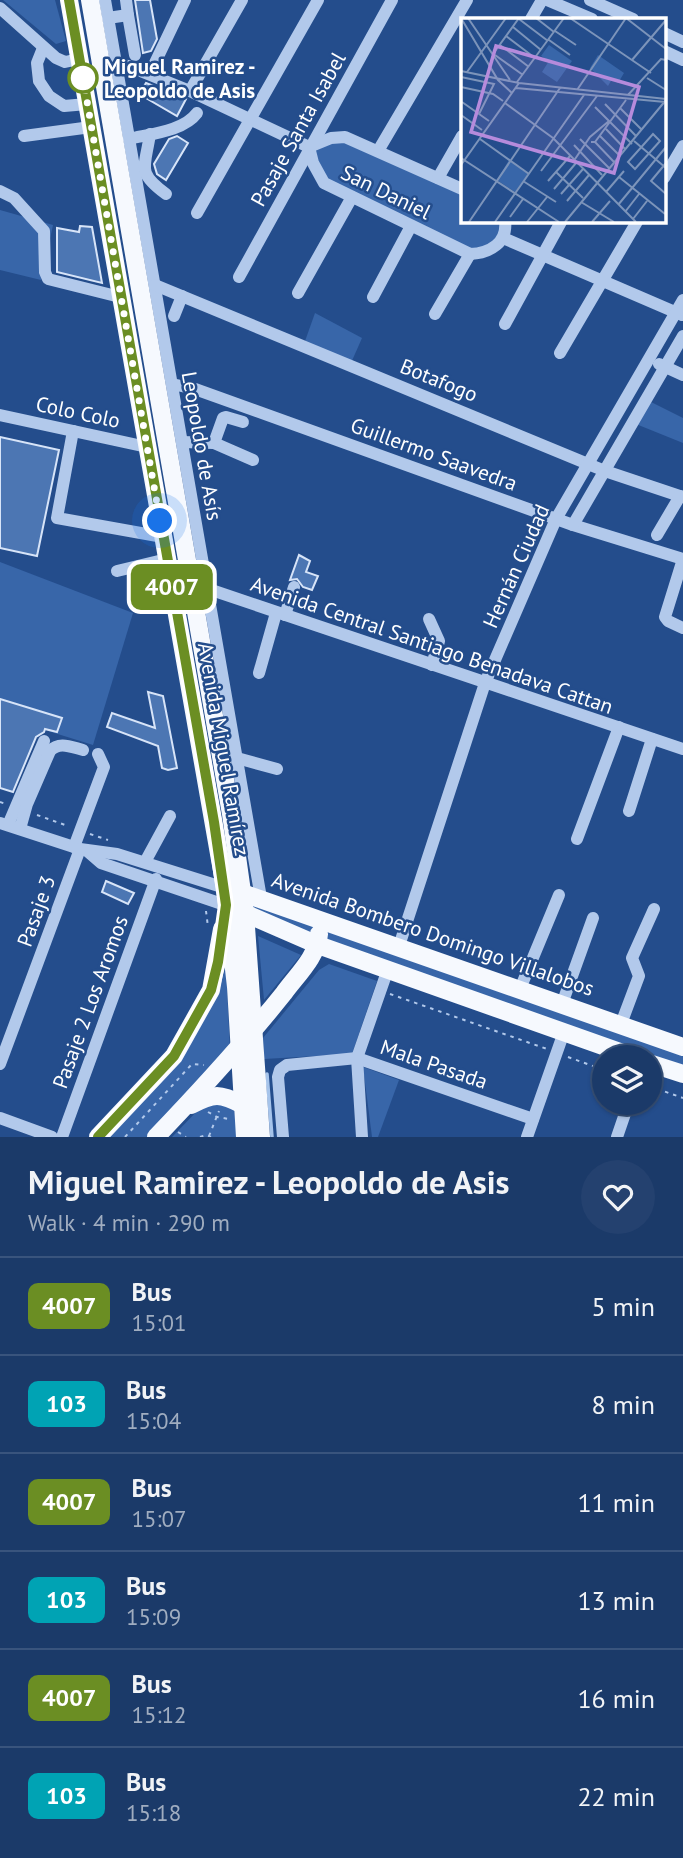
<!DOCTYPE html>
<html lang="en">
<head>
<meta charset="utf-8">
<style>
  :root { --surface:#1b3a69; --page:#24416f; --text:#f1f3f6; --muted:#a0adc0; --line:#39547d }
  body { margin:0; font-family:"PT Sans",sans-serif; background:var(--page); color:var(--text); height:100vh; display:flex; flex-direction:column; font-size:26px; white-space:nowrap }
  * { box-sizing:border-box; margin:0 }
  p { font-size:23px; color:var(--muted) }
  .icon { flex:none; width:38px; height:38px; fill:none; stroke:currentColor; stroke-width:2; stroke-linecap:round; stroke-linejoin:round }
  .map { position:relative; height:1137px; overflow:hidden }
  .sheet { display:flex; flex-direction:column; background:var(--surface); flex:1 }
  .sheet>* { flex:none }
  .badge { padding:0 14px; border-radius:10px; font-size:24px; line-height:46px }
  .buttons { position:absolute; left:592px; top:1045px; display:grid; gap:14px }
  .buttons a { display:grid; place-items:center; width:70px; height:70px; border-radius:50%; background:var(--surface); box-shadow:0 2px 5px #0004,0 0 0 2px var(--line); font-size:35px }
  .you { position:absolute; width:35px; height:35px; margin:-18px; border:5px solid #fff; border-radius:50%; background:#1a73e8; box-shadow:0 0 0 10px #1a73e833 }
  .map>.badge { position:absolute; translate:-50% -50%; box-shadow:0 0 0 4px #fff }
  .round { display:grid; place-items:center; flex:none; width:74px; height:74px; border-radius:37px; background:var(--page) }
  .overview { display:flex; align-items:center; justify-content:space-between; height:119px; padding:0 28px }
  h1 { font-size:33px; font-weight:700; line-height:52px }
  ul { padding:0; list-style:none }
  li { display:flex; align-items:center; gap:21px; height:98px; padding:0 28px; border-top:2px solid var(--line) }
  li div { flex:1 }
  li b { display:block; font-size:26px }
  li em { font-style:normal }
  li .badge { min-width:77px; font-weight:700; text-align:center }
  .map>svg:first-child { display:block }
  .green { fill:#3866a9 }
  .lines { fill:none; stroke-linecap:round; stroke-linejoin:round }
  .stream { stroke:#a6c4eb; stroke-width:3.5 }
  .building { fill:#4c76b3; stroke:#d7e4f8; stroke-width:2 }
  .path { stroke:#b2c9eb; stroke-width:2; stroke-dasharray:3.5 5; stroke-linecap:butt }
  .minor { stroke:#b2c9eb; stroke-width:12 }
  .major { stroke:#f6f9fe; stroke-width:18 }
  .line-casing { stroke:#fff; stroke-width:16 }
  .line { stroke:#6b8e23; stroke-width:10 }
  .walk { stroke:#fff; stroke-width:7; stroke-dasharray:0 12.6 }
  .stop-dot { fill:#fff; stroke:#6b8e23; stroke-width:3.5 }
  .labels { text-anchor:middle; dominant-baseline:central; stroke-width:5; stroke-linejoin:round; paint-order:stroke }
  .stop-label { font-size:21px; font-weight:bold; fill:#fff; stroke:#244d8c; text-anchor:start }
  .street-label { font-size:21px; fill:#fff; stroke:#244d8c }
  .inset-road { fill:none; stroke:#7c94ba; stroke-width:2 }
  .view { fill:#b68bdc; fill-opacity:0.15; stroke:#b68bdc; stroke-width:3.5 }
  .inset-edge { fill:none; stroke:#fff; stroke-width:3.5 }
</style>
</head>
<body>
<div class="map">
<svg width="683" height="1137" viewBox="0 0 683 1137">
  <rect width="100%" height="100%" fill="#244d8c"/>
  <!-- green -->
  <g class="green">
    <polygon points="3,0 55,0 66,41 56,44"/>
    <polygon points="345,137 462,189 462,220 505,221 503,238 470,254 324,183 309,147"/>
    <polygon points="0,210 53,225 41,280 0,270"/>
    <polygon points="315,313 362,338 351,363 304,344"/>
    <polygon points="645,399 683,418 683,443 631,422"/>
    <polygon points="0,562 133,613 93,745 0,716"/>
    <polygon points="248,900 683,1051 683,1070 428,978 249,909"/>
    <polygon points="258,936 301,955 264,1000"/>
    <polygon points="329,964 377,981 352,1054 264,1059 263,1038 319,970"/>
    <polygon points="226,966 230,1050 150,1137 109,1137 220,986"/>
    <polygon points="363,1067 399,1080 378,1137 372,1137"/>
    <polygon points="212,1101 235,1109 240,1137 172,1137 202,1106"/>
  </g>
  <g class="lines">
    <!-- stream -->
    <polyline class="stream" points="267,1074 272,1137"/>
  </g>
  <!-- building -->
  <g class="building">
    <polygon points="135,0 150,0 157,39 151,51 143,53"/>
    <polygon points="146,83 186,99 177,116 139,94"/>
    <polygon points="177,136 188,143 166,180 157,174 154,164 169,139"/>
    <polygon points="80,226 92,227 102,283 57,272 57,228 79,232"/>
    <polygon points="0,437 59,450 37,556 0,548"/>
    <polygon points="299,555 310,561 306,572 318,576 312,590 303,587 297,579 290,580"/>
    <polygon points="148,692 163,696 177,768 168,770 162,768 158,746 107,727 112,713 155,728"/>
    <polygon points="0,699 62,718 57,732 45,729 44,732 36,737 13,792 0,788"/>
    <polygon points="106,881 134,893 128,904 102,892"/>
  </g>
  <g class="lines">
    <!-- path -->
    <g class="path">
      <polyline points="0,802 6,804"/>
      <polyline points="37,815 68,826"/>
      <polyline points="90,834 108,840"/>
      <polyline points="206,911 208,927"/>
      <polyline points="390,994 547,1049"/>
      <polyline points="568,1057 604,1070"/>
      <polyline points="649,1086 683,1098"/>
      <polyline points="208,1112 217,1117 229,1119"/>
      <polyline points="178,1132 186,1137"/>
      <polyline points="209,1136 219,1111"/>
      <polyline points="125,1137 192,1064 204,1065"/>
      <polyline points="200,1137 206,1135 211,1137"/>
    </g>
    <!-- minor -->
    <g class="minor">
      <polyline points="105,0 261,898"/>
      <polyline points="547,0 592,19"/>
      <polyline points="590,0 633,19"/>
      <polyline points="0,8 56,58 65,62 79,59"/>
      <polyline points="128,15 135,55"/>
      <polyline points="108,18 128,15 126,0"/>
      <polyline points="531,19 542,0"/>
      <polyline points="664,33 683,42"/>
      <polyline points="43,48 37,63 39,81 49,96 64,106 87,104"/>
      <polyline points="664,51 683,60"/>
      <polyline points="115,64 128,66 190,91 309,147"/>
      <polyline points="154,65 185,0"/>
      <polyline points="190,91 242,0"/>
      <path d="M 150,134 C 145,168 136,172 166,194"/>
      <polyline points="24,136 91,127"/>
      <path d="M 129,139 C 150,134 184,131 197,113"/>
      <path d="M 309,147 L 313,163 L 324,183 L 470,254 C 490,253 508,243 505,220"/>
      <polyline points="309,147 331,138 345,137 462,189"/>
      <polyline points="378,151 467,0"/>
      <polyline points="438,178 462,136"/>
      <polyline points="664,178 683,146"/>
      <polyline points="0,191 14,198 44,231 45,272 48,279 120,297"/>
      <polyline points="197,213 318,0"/>
      <polyline points="503,238 682,315"/>
      <polyline points="239,277 392,0"/>
      <polyline points="155,285 605,471 683,497"/>
      <polyline points="298,293 352,197"/>
      <polyline points="373,297 411,226"/>
      <polyline points="435,314 470,254"/>
      <polyline points="174,316 182,296"/>
      <polyline points="505,324 562,220"/>
      <polyline points="560,353 638,220"/>
      <polyline points="659,364 683,375"/>
      <polyline points="172,384 195,389 573,525 683,559"/>
      <polyline points="0,415 147,447"/>
      <polyline points="73,431 57,518 163,537"/>
      <polyline points="182,442 214,443 223,418 226,417 243,422"/>
      <polyline points="214,443 253,460"/>
      <polyline points="573,525 683,336"/>
      <polyline points="657,535 680,496"/>
      <polyline points="683,559 665,617 668,621 683,628"/>
      <polyline points="117,571 167,559"/>
      <polyline points="170,576 683,749"/>
      <polyline points="285,615 294,587"/>
      <polyline points="429,619 439,641 432,665"/>
      <polyline points="259,673 276,613"/>
      <polyline points="237,758 277,769"/>
      <polyline points="629,811 652,739"/>
      <polyline points="0,823 80,849 117,854 225,888"/>
      <polyline points="8,825 44,741"/>
      <path d="M 20,829 L 27,804 L 50,751 C 59,741 71,747 83,750"/>
      <polyline points="577,839 619,727"/>
      <polyline points="74,847 104,767 98,754"/>
      <polyline points="86,850 101,863 225,905"/>
      <polyline points="145,862 170,816"/>
      <polyline points="399,946 485,683 556,519 683,300"/>
      <polyline points="520,989 559,895"/>
      <polyline points="562,1004 593,918"/>
      <polyline points="621,1024 639,976 632,958 654,909"/>
      <polyline points="0,1064 80,849"/>
      <polyline points="0,1118 52,1137"/>
      <polyline points="62,1137 156,879"/>
      <polyline points="283,1137 278,1077 280,1070 287,1065 357,1058 533,1119"/>
      <polyline points="362,1137 357,1058 388,969"/>
      <polyline points="527,1137 564,1032"/>
      <polyline points="617,1137 629,1102"/>
    </g>
    <!-- major -->
    <g class="major">
      <polyline points="69,0 225,888 236,987 245,1137"/>
      <polyline points="90,0 231,814 245,913 261,1137"/>
      <polyline points="231,889 683,1047"/>
      <polyline points="235,909 318,945 634,1057"/>
      <polyline points="649,1063 683,1074"/>
      <path d="M 191,1105 C 214,1093 220,1093 243,1105"/>
      <polyline points="98,1137 174,1056 211,990 222,929"/>
      <path d="M 156,1137 C 201,1090 244,1043 284,993 C 297,975 317,957 319,934"/>
    </g>
  </g>
  <g class="lines">
    <!-- line casing -->
    <g class="line-casing">
      <polyline id="line" points="69,0 214,822 226,905 218,962 211,990 174,1056 98,1137"/>
    </g>
    <!-- line -->
    <use href="#line" class="line"/>
    <!-- walk -->
    <polyline class="walk" points="83,78 160,521"/>
  </g>
  <!-- markers -->
  <circle class="stop-dot" cx="83" cy="78" r="14"/>
  <g class="labels">
    <!-- stop labels -->
    <g class="stop-label">
      <text x="104" y="66">Miguel Ramirez -<tspan x="104" dy="24">Leopoldo de Asis</tspan></text>
    </g>
    <!-- street labels -->
    <g class="street-label">
      <text transform="translate(298 129) rotate(-61)">Pasaje Santa Isabel</text>
      <text transform="translate(386 192) rotate(26)">San Daniel</text>
      <text transform="translate(439 380) rotate(22)">Botafogo</text>
      <text transform="translate(78 412) rotate(12)">Colo Colo</text>
      <text transform="translate(202 446) rotate(80)">Leopoldo de Asís</text>
      <text transform="translate(434 454) rotate(20)">Guillermo Saavedra</text>
      <text transform="translate(516 566) rotate(-66)">Hernán Ciudad</text>
      <text transform="translate(432 645) rotate(19)">Avenida Central Santiago Benadava Cattan</text>
      <text transform="translate(224 749) rotate(80)">Avenida Miguel Ramírez</text>
      <text transform="translate(36 911) rotate(-70)">Pasaje 3</text>
      <text transform="translate(433 934) rotate(19)">Avenida Bombero Domingo Villalobos</text>
      <text transform="translate(90 1002) rotate(-70)">Pasaje 2 Los Aromos</text>
      <text transform="translate(434 1064) rotate(19)">Mala Pasada</text>
    </g>
  </g>
  <!-- overview -->
  <g transform="translate(461 18)">
    <rect width="205" height="205" fill="#244d8c"/>
    <path d="M 88,27 L 111,43 L 96,64 L 81,54 L 88,43 L 80,38 ZM 137,37 L 163,55 L 157,65 L 151,61 L 147,68 L 129,50 ZM 48,142 L 67,156 L 54,174 L 36,162 Z" fill="#3866a9"/>
    <path class="inset-road" d="M 0,0 L 37,62 L 51,75M 7,0 L 49,62M 75,0 L 93,14M 109,0 L 190,55M 165,0 L 205,31M 58,1 L 87,23M 52,9 L 80,32M 94,13 L 115,27M 45,18 L 74,40M 88,22 L 109,37M 39,27 L 68,49M 32,36 L 58,0M 34,37 L 62,57M 171,42 L 205,2M 0,53 L 58,65 L 205,81M 6,54 L 45,0M 0,59 L 33,66 L 18,96M 186,60 L 205,72M 56,64 L 103,0M 0,69 L 32,76 L 42,83M 55,70 L 204,84M 116,72 L 165,0M 167,77 L 200,41 L 205,42M 1,84 L 28,103M 44,85 L 92,120 L 175,204M 144,86 L 175,118M 134,89 L 171,126M 159,90 L 180,111M 0,97 L 21,112M 145,111 L 164,131M 192,116 L 199,123 L 174,151 L 167,144 ZM 139,118 L 158,137M 19,121 L 68,156M 119,121 L 148,150M 173,123 L 205,150M 130,124 L 134,124 L 165,82M 134,124 L 153,144M 113,127 L 141,157M 0,140 L 98,204M 112,144 L 129,119 L 148,103M 205,145 L 190,163 L 205,176M 0,147 L 58,65M 80,153 L 136,78M 95,154 L 122,180M 158,159 L 204,196M 62,163 L 95,184M 87,163 L 109,138M 93,171 L 115,145M 145,174 L 163,153M 100,176 L 122,151M 106,183 L 128,157M 120,184 L 153,204M 157,187 L 205,129M 164,194 L 178,176M 49,199 L 62,181M 172,201 L 186,183M 8,204 L 99,70M 34,204 L 123,77M 66,204 L 86,179M 104,204 L 205,82M 131,204 L 149,183"/>
    <path class="view" d="M 35,28 L 178,69 L 153,155 L 10,114 Z"/>
    <rect width="205" height="205" class="inset-edge"/>
  </g>
</svg>
<div class="buttons">
<a><svg class="icon" aria-label="layers" viewBox="0 0 24 24"><path d="M12 4l9 5-9 5-9-5zM3 14l9 5 9-5"/></svg></a>
</div>
<div class="you" style="left:160px;top:521px"></div>
<b class="badge" style="left:172px;top:587px;background:#6b8e23;color:#fff">4007</b>
</div>
<section class="sheet">
<div class="overview"><div><h1>Miguel Ramirez - Leopoldo de Asis</h1><p>Walk · 4 min · 290 m</p></div><a class="round"><svg class="icon" aria-label="heart" viewBox="0 0 24 24"><path d="M12 20l-8-8c-3-5 5-10 8-4 3-6 11-1 8 4z"/></svg></a></div>
<ul>
<li><span class="badge" style="background:#6b8e23;color:#fff">4007</span><div><b>Bus</b><p>15:01</p></div><em>5 min</em></li>
<li><span class="badge" style="background:#00a3b4;color:#fff">103</span><div><b>Bus</b><p>15:04</p></div><em>8 min</em></li>
<li><span class="badge" style="background:#6b8e23;color:#fff">4007</span><div><b>Bus</b><p>15:07</p></div><em>11 min</em></li>
<li><span class="badge" style="background:#00a3b4;color:#fff">103</span><div><b>Bus</b><p>15:09</p></div><em>13 min</em></li>
<li><span class="badge" style="background:#6b8e23;color:#fff">4007</span><div><b>Bus</b><p>15:12</p></div><em>16 min</em></li>
<li><span class="badge" style="background:#00a3b4;color:#fff">103</span><div><b>Bus</b><p>15:18</p></div><em>22 min</em></li>
</ul>
</section>
</body>
</html>
